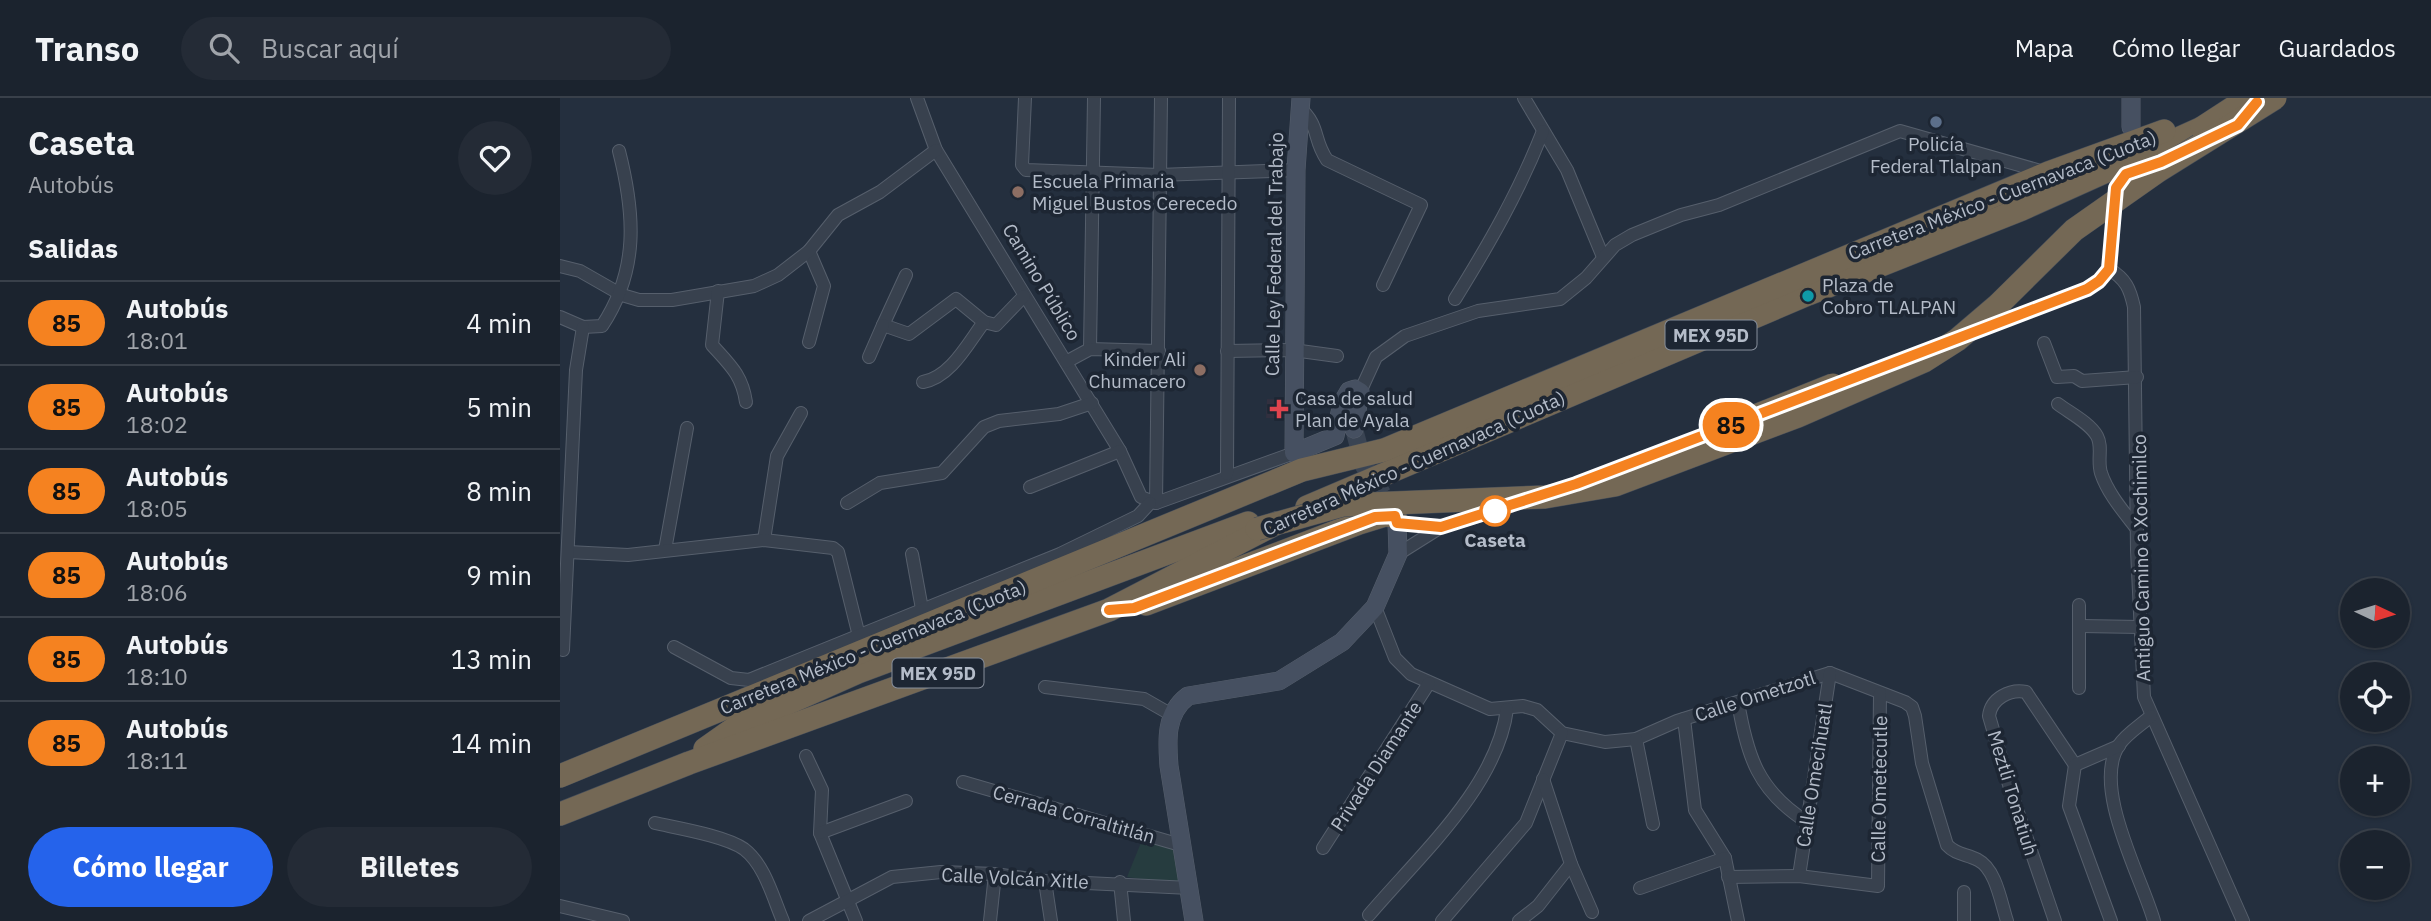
<!DOCTYPE html>
<html lang="es">
<head>
<meta charset="utf-8">
<style>
  :root { --surface:#1b232e; --page:#242b36; --text:#f1f3f6; --muted:#a0a4aa; --line:#39404a; --accent:#2563eb }
  body { margin:0; font-family:"IBM Plex Sans",sans-serif; background:var(--page); color:var(--text); height:100vh; display:flex; flex-direction:column; font-size:26px; white-space:nowrap }
  * { box-sizing:border-box; margin:0 }
  p { font-size:23px; color:var(--muted) }
  .icon { flex:none; width:38px; height:38px; fill:none; stroke:currentColor; stroke-width:2; stroke-linecap:round; stroke-linejoin:round }
  .map { position:relative; flex:1; overflow:hidden }
  .side { display:flex; flex-direction:column; background:var(--surface); width:560px }
  .side>* { flex:none }
  .badge { padding:0 14px; border-radius:23px; font-size:24px; line-height:46px }
  .needle { width:46px; rotate:94deg }
  .buttons { position:absolute; left:1780px; top:480px; display:grid; gap:14px }
  .buttons a { display:grid; place-items:center; width:70px; height:70px; border-radius:50%; background:var(--surface); box-shadow:0 2px 5px #0004,0 0 0 2px var(--line); font-size:35px }
  .map>.badge { position:absolute; translate:-50% -50%; box-shadow:0 0 0 4px #fff }
  h2 { padding:0 28px; font-size:26px; line-height:63px }
  .round { display:grid; place-items:center; flex:none; width:74px; height:74px; border-radius:37px; background:var(--page) }
  .head { display:flex; align-items:center; justify-content:space-between; height:119px; padding:0 28px }
  h1 { font-size:33px; font-weight:700; line-height:52px }
  .primary-button { display:flex; gap:14px; margin-top:auto; padding:14px 28px }
  .primary-button a { flex:1; height:80px; border-radius:42px; background:var(--accent); color:#fff; font-size:28px; font-weight:700; line-height:80px; text-align:center }
  .primary-button a+a { background:var(--page); color:var(--text) }
  ul { padding:0; list-style:none }
  li { display:flex; align-items:center; gap:21px; height:84px; padding:0 28px; border-top:2px solid var(--line) }
  li div { flex:1 }
  li b { display:block; font-size:26px }
  li em { font-style:normal }
  li .badge { min-width:77px; font-weight:700; text-align:center }
  header { display:flex; align-items:center; gap:42px; box-sizing:border-box; height:98px; padding:0 35px; background:var(--surface); border-bottom:2px solid var(--line) }
  header strong { font-size:33px }
  nav { display:flex; gap:38px; margin-inline-start:auto; font-size:24px }
  .search { width:490px; height:63px; background:var(--page); display:flex; align-items:center; gap:18px; box-sizing:border-box; padding:0 24px; border-radius:38px; color:var(--muted); font-size:26px }
  main { display:flex; flex:1; min-height:0 }
  .map>svg:first-child { display:block }
  .medical { fill:#32303f }
  .green { fill:#263c3f }
  .lines { fill:none; stroke-linecap:round; stroke-linejoin:round }
  .secondary-tunnel { stroke:#3a4453; stroke-width:18; stroke-dasharray:18 9; stroke-linecap:butt }
  .street-casing { stroke:#565f6c; stroke-width:14 }
  .secondary-casing { stroke:#565f6c; stroke-width:19 }
  .highway-casing { stroke:#434c59; stroke-width:24 }
  .street { stroke:#38414e; stroke-width:12 }
  .secondary { stroke:#465061; stroke-width:18 }
  .highway { stroke:#746855; stroke-width:23 }
  .highway-bridge-casing { stroke:#434c59; stroke-width:24; stroke-linecap:butt }
  .highway-bridge { stroke:#746855; stroke-width:23 }
  .line-casing { stroke:#fff; stroke-width:16 }
  .line { stroke:#f58220; stroke-width:10 }
  .service-dot { fill:#5c6f8a; stroke:#1d2633; stroke-width:2.5 }
  .education-dot { fill:#8d6e63; stroke:#1d2633; stroke-width:2.5 }
  .culture-dot { fill:#0f9aa8; stroke:#1d2633; stroke-width:2.5 }
  .health-dot { fill:#e0444e; stroke:#1d2633; stroke-width:2.5 }
  .stop-dot { fill:#fff; stroke:#f58220; stroke-width:3.5 }
  .labels { text-anchor:middle; dominant-baseline:central; stroke-width:7; stroke-linejoin:round; paint-order:stroke }
  .shield { fill:#1d2633; stroke:#878f9c; stroke-width:2 }
  .shield-label { font-size:18px; font-weight:bold; fill:#b4bcc9 }
  .poi-label { font-size:19px; fill:#b4bcc9; stroke:#1d2633; text-anchor:start }
  .street-label { font-size:19px; fill:#b4bcc9; stroke:#1d2633 }
  .stop-label { font-size:19px; font-weight:bold; fill:#b4bcc9; stroke:#1d2633 }
</style>
</head>
<body>
<header>
<strong>Transo</strong>
<div class="search"><svg class="icon" aria-label="search" viewBox="0 0 24 24"><circle cx="10" cy="10" r="6"/><path d="M15 15l6 6"/></svg>Buscar aquí</div>
<nav><a>Mapa</a><a>Cómo llegar</a><a>Guardados</a></nav>
</header>
<main>
<section class="side">
<div class="head"><div><h1>Caseta</h1><p>Autobús</p></div><a class="round"><svg class="icon" aria-label="heart" viewBox="0 0 24 24"><path d="M12 20l-8-8c-3-5 5-10 8-4 3-6 11-1 8 4z"/></svg></a></div>
<h2>Salidas</h2>
<ul>
<li><span class="badge" style="background:#f58220;color:#111">85</span><div><b>Autobús</b><p>18:01</p></div><em>4 min</em></li>
<li><span class="badge" style="background:#f58220;color:#111">85</span><div><b>Autobús</b><p>18:02</p></div><em>5 min</em></li>
<li><span class="badge" style="background:#f58220;color:#111">85</span><div><b>Autobús</b><p>18:05</p></div><em>8 min</em></li>
<li><span class="badge" style="background:#f58220;color:#111">85</span><div><b>Autobús</b><p>18:06</p></div><em>9 min</em></li>
<li><span class="badge" style="background:#f58220;color:#111">85</span><div><b>Autobús</b><p>18:10</p></div><em>13 min</em></li>
<li><span class="badge" style="background:#f58220;color:#111">85</span><div><b>Autobús</b><p>18:11</p></div><em>14 min</em></li>
</ul>
<div class="primary-button"><a>Cómo llegar</a><a>Billetes</a></div>
</section>
<div class="map">
<svg width="1871" height="823" viewBox="0 0 1871 823">
  <rect width="100%" height="100%" fill="#242f3e"/>
  <!-- medical -->
  <polygon class="medical" points="707,301 732,302 730,320 706,320"/>
  <!-- green -->
  <polygon class="green" points="582,742 612,749 625,787 567,779"/>
  <g class="lines">
    <!-- secondary-tunnel -->
    <polyline class="secondary-tunnel" points="794,331 804,368 833,412"/>
    <!-- street casing -->
    <g class="street-casing">
      <g id="street">
        <polyline points="357,0 376,52 560,353 581,399 596,405 734,355"/>
        <polyline points="465,0 462,67 466,72 599,77 736,72"/>
        <polyline points="964,0 1007,72 1043,159"/>
        <path d="M 739,9 C 761,29 752,40 767,62 L 861,107 L 823,187"/>
        <polyline points="249,153 264,188 249,244"/>
        <polyline points="0,168 20,173 62,197 79,202 112,202 194,188 218,177 249,153 278,117 320,94 376,52"/>
        <path d="M 1549,171 C 1566,181 1570,191 1574,209 L 1577,452 L 1584,599 L 1683,823"/>
        <polyline points="346,177 323,227 349,236 396,201 424,224 436,227 464,198"/>
        <path d="M 158,193 L 152,247 C 170,267 182,277 186,304"/>
        <path d="M 895,201 C 929,146 959,94 983,33"/>
        <path d="M 0,219 L 23,229 L 42,228 C 79,172 75,116 59,53"/>
        <path d="M 1417,233 L 1527,191 C 1540,183 1548,175 1551,160 L 1556,90 L 1566,76 L 1594,67"/>
        <polyline points="1484,245 1497,279 1514,278 1522,283 1577,279"/>
        <polyline points="530,251 534,0"/>
        <polyline points="667,253 733,252 777,258"/>
        <polyline points="309,259 323,227"/>
        <polyline points="506,264 530,251 599,253"/>
        <path d="M 363,284 C 391,279 408,245 424,224"/>
        <polyline points="1270,289 1328,267"/>
        <polyline points="800,294 816,259 845,238 918,213 1000,201 1026,180 1055,147 1072,137 1121,117 1159,107 1340,33 1484,74"/>
        <path d="M 1498,306 C 1510,315 1530,325 1537,338 C 1543,349 1537,362 1541,375 C 1548,396 1564,414 1577,431"/>
        <polyline points="667,376 669,0"/>
        <polyline points="1021,384 1158,332"/>
        <polyline points="470,389 560,353"/>
        <polyline points="287,405 320,385 382,375 424,329 439,323 499,316 532,305"/>
        <polyline points="596,405 601,0"/>
        <polyline points="837,425 881,429"/>
        <polyline points="204,442 217,358 241,315"/>
        <polyline points="105,452 127,330"/>
        <polyline points="8,454 68,457 204,442 273,450 278,454 299,538"/>
        <polyline points="352,456 362,511"/>
        <polyline points="838,456 881,429 951,408"/>
        <path d="M 815,509 L 835,560 L 851,576 L 930,611 L 963,608 L 977,612 L 1002,635 L 1045,644 L 1076,641 L 1117,623 L 1270,575 L 1345,604 L 1352,609 L 1355,618 L 1362,665 L 1387,747 C 1396,757 1407,756 1418,762 C 1436,771 1441,805 1447,823"/>
        <polyline points="1521,528 1580,529"/>
        <polyline points="114,549 171,580 189,582 500,456 578,418 590,405"/>
        <polyline points="3,552 16,272 23,229"/>
        <polyline points="485,589 584,601 612,617"/>
        <polyline points="1519,590 1519,507"/>
        <path d="M 1178,604 C 1187,658 1198,693 1247,724"/>
        <path d="M 1591,618 C 1581,627 1566,636 1559,647 C 1531,689 1582,780 1594,823"/>
        <polyline points="1124,621 1135,712 1165,760 1178,823"/>
        <polyline points="1076,641 1093,726"/>
        <polyline points="246,658 262,692 260,735 296,823"/>
        <polyline points="403,684 624,748"/>
        <path d="M 95,725 C 117,730 166,738 184,751 C 205,767 213,800 223,823"/>
        <polyline points="260,735 346,703"/>
        <polyline points="763,750 869,585"/>
        <polyline points="1011,766 1032,814"/>
        <polyline points="1239,778 1270,575"/>
        <polyline points="1168,779 1239,778 1318,788 1320,595"/>
        <polyline points="485,783 491,823"/>
        <polyline points="560,784 564,823"/>
        <polyline points="1080,790 1165,760"/>
        <polyline points="0,808 63,823"/>
        <path d="M 809,817 C 859,758 937,689 947,611"/>
        <polyline points="249,823 332,779 381,774 435,776 485,783 630,790"/>
        <polyline points="430,823 435,776"/>
        <polyline points="882,823 966,725 1002,635"/>
        <polyline points="959,823 978,808 1011,766 983,681"/>
        <polyline points="1404,823 1404,794"/>
        <path d="M 1495,823 L 1452,697 L 1429,618 C 1431,600 1450,591 1466,594 L 1515,667"/>
        <polyline points="1551,823 1509,708 1515,667 1559,648"/>
      </g>
    </g>
    <!-- secondary casing -->
    <g class="secondary-casing">
      <g id="secondary">
        <polyline points="741,0 736,72 734,355 775,338 782,305 789,293 795,291 800,294 794,331"/>
        <polyline points="1571,0 1571,29"/>
        <path d="M 634,823 L 609,668 C 607,643 605,615 628,598 L 719,583 L 782,544 L 815,509 L 838,456 L 837,425 L 833,412"/>
      </g>
    </g>
    <!-- highway casing -->
    <g class="highway-casing">
      <g id="highway">
        <polyline points="747,409 1248,196 1462,111 1660,22"/>
        <polyline points="586,506 799,425 825,417 835,418"/>
        <polyline points="327,560 688,425"/>
        <polyline points="145,651 179,627 298,574 341,558"/>
        <polyline points="0,678 742,372 824,352 1488,75 1604,33"/>
        <polyline points="0,716 129,665 549,512 717,425"/>
      </g>
    </g>
    <!-- street -->
    <use href="#street" class="street"/>
    <!-- secondary -->
    <use href="#secondary" class="secondary"/>
    <!-- highway -->
    <use href="#highway" class="highway"/>
    <!-- highway-bridge casing -->
    <g class="highway-bridge-casing">
      <g id="highway-bridge">
        <polyline points="1642,30 1688,0"/>
        <polyline points="1155,334 1273,287"/>
        <polyline points="697,431 783,407 985,399 1055,387 1238,318 1364,263 1397,242 1438,207 1514,132 1598,73 1715,0"/>
      </g>
    </g>
    <!-- highway-bridge -->
    <use href="#highway-bridge" class="highway-bridge"/>
  </g>
  <g class="lines">
    <!-- line casing -->
    <g class="line-casing">
      <polyline id="line" points="549,512 574,510 815,419 835,418 837,425 881,429 1016,386 1527,191 1539,183 1549,171 1556,90 1566,76 1601,64 1678,27 1697,4"/>
    </g>
    <!-- line -->
    <use href="#line" class="line"/>
  </g>
  <!-- markers -->
  <circle class="service-dot" cx="1376" cy="24" r="7"/>
  <g class="education-dot">
    <circle cx="458" cy="94" r="7"/>
    <circle cx="640" cy="272" r="7"/>
  </g>
  <circle class="culture-dot" cx="1248" cy="198" r="7"/>
  <path class="health-dot" d="M715.5 300.5h7v7h7v7h-7v7h-7v-7h-7v-7h7z"/>
  <circle class="stop-dot" cx="935" cy="413" r="14"/>
  <g class="labels">
    <!-- shield labels -->
    <g class="shield">
      <rect x="1105.5" y="222.5" width="91" height="29" rx="5"/>
      <rect x="332.5" y="560.5" width="91" height="29" rx="5"/>
    </g>
    <g class="shield-label">
      <text x="1151" y="237">MEX 95D</text>
      <text x="378" y="575">MEX 95D</text>
    </g>
    <!-- poi labels -->
    <g class="poi-label">
      <text x="1376" y="46" text-anchor="middle">Policía<tspan x="1376" dy="22">Federal Tlalpan</tspan></text>
      <text x="472" y="83">Escuela Primaria<tspan x="472" dy="22">Miguel Bustos Cerecedo</tspan></text>
      <text x="1262" y="187">Plaza de<tspan x="1262" dy="22">Cobro TLALPAN</tspan></text>
      <text x="626" y="261" text-anchor="end">Kinder Ali<tspan x="626" dy="22">Chumacero</tspan></text>
      <text x="735" y="300">Casa de salud<tspan x="735" dy="22">Plan de Ayala</tspan></text>
    </g>
    <!-- street labels -->
    <g class="street-label">
      <text transform="translate(1442 97) rotate(-21)">Carretera México - Cuernavaca (Cuota)</text>
      <text transform="translate(714 156) rotate(-89)">Calle Ley Federal del Trabajo</text>
      <text transform="translate(482 184) rotate(59)">Camino Público</text>
      <text transform="translate(854 365) rotate(-24)">Carretera México - Cuernavaca (Cuota)</text>
      <text transform="translate(1581 460) rotate(-91)">Antiguo Camino a Xochimilco</text>
      <text transform="translate(313 549) rotate(-22)">Carretera México - Cuernavaca (Cuota)</text>
      <text transform="translate(1195 598) rotate(-18)">Calle Ometzotl</text>
      <text transform="translate(816 668) rotate(-57)">Privada Diamante</text>
      <text transform="translate(1254 677) rotate(-81)">Calle Omecihuatl</text>
      <text transform="translate(1319 691) rotate(-89)">Calle Ometecutle</text>
      <text transform="translate(1453 695) rotate(73)">Meztli Tonatiuh</text>
      <text transform="translate(514 716) rotate(16)">Cerrada Corraltitlán</text>
      <text transform="translate(455 780) rotate(3)">Calle Volcán Xitle</text>
    </g>
    <!-- stop labels -->
    <g class="stop-label">
      <text x="935" y="442">Caseta</text>
    </g>
  </g>
</svg>
<div class="buttons">
<a><svg class="needle" viewBox="-14 -14 28 28"><path d="M0-13l5 13h-10z" fill="#e53935"/><path d="M0 13l5-13h-10z" fill="#a0a4aa"/></svg></a>
<a><svg class="icon" aria-label="locate" viewBox="0 0 24 24"><circle cx="12" cy="12" r="6"/><path d="M12 2v4M12 18v4M2 12h4M18 12h4"/></svg></a>
<a>+</a>
<a>−</a>
</div>
<b class="badge" style="left:1171px;top:327px;background:#f58220;color:#111">85</b>
</div>
</main>
</body>
</html>
